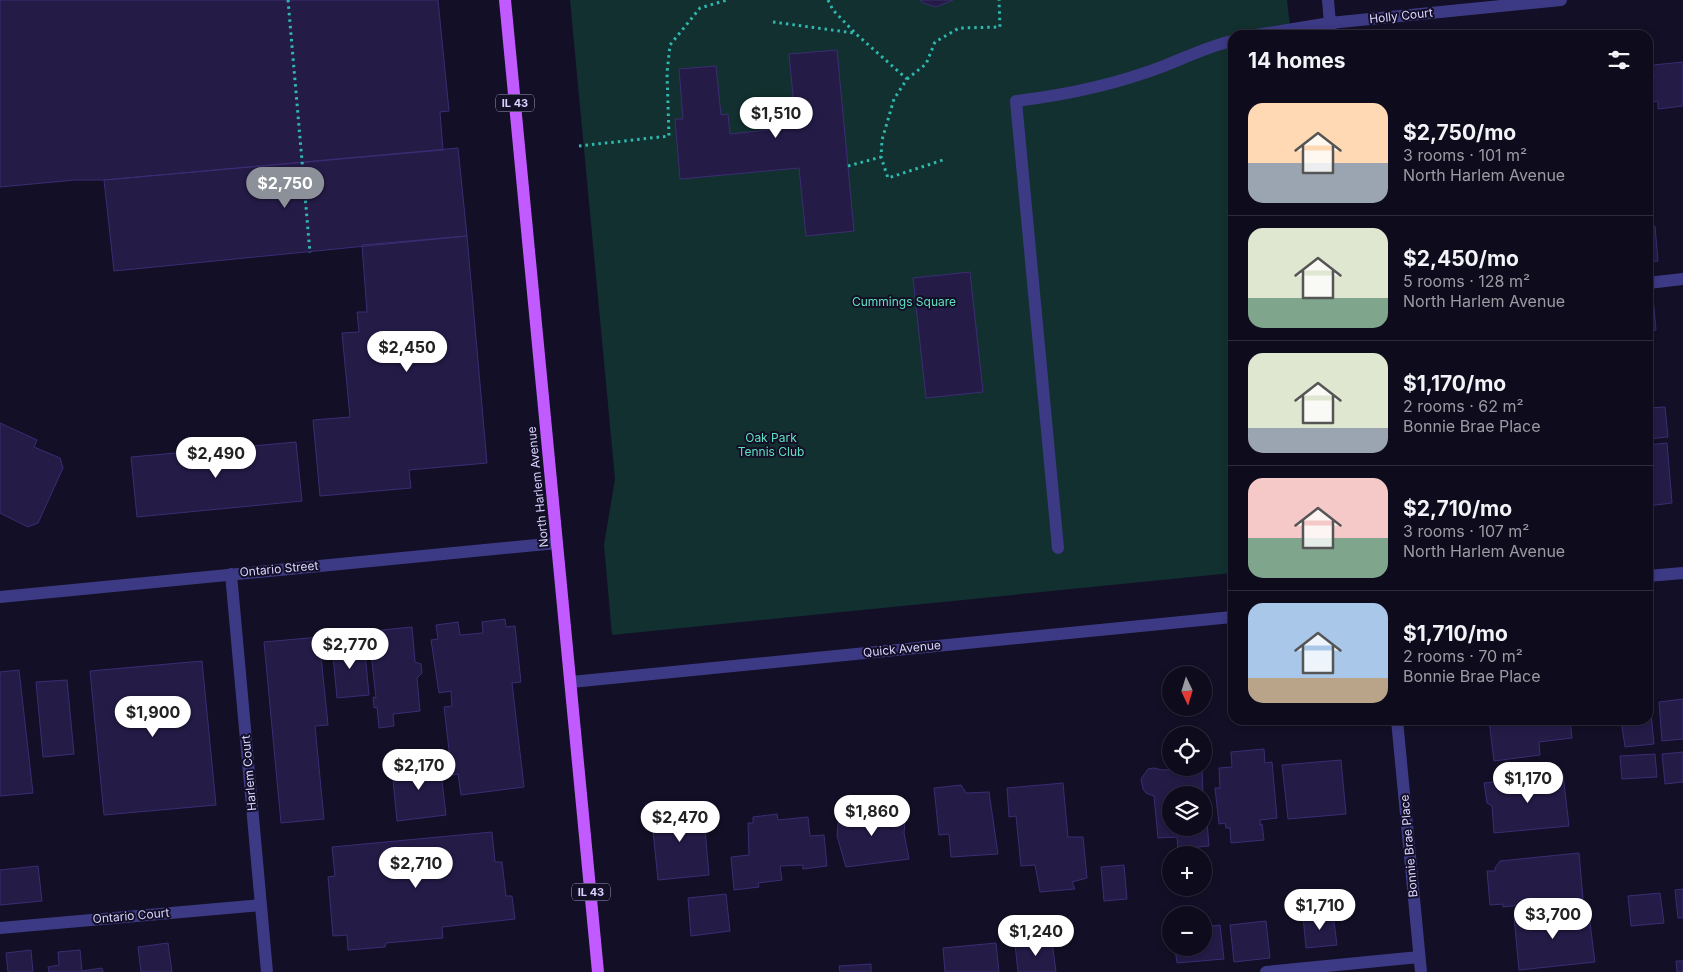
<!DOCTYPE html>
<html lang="en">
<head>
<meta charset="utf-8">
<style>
  :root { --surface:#0e0b1c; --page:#171425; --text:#f1f3f6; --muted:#9b9ba3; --line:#2e2b3b; --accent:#8c9099 }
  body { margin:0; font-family:Inter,sans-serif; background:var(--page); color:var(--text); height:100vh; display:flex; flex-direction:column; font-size:19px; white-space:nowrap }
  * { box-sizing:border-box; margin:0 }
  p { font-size:16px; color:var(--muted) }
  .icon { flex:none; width:28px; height:28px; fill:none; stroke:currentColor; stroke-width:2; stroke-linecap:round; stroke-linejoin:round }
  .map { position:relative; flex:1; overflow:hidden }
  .sheet { position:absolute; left:1228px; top:30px; width:425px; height:695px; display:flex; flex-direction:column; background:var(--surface); border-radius:15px; box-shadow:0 2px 8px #0003,0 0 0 1px var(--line) }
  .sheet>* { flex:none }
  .needle { width:32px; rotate:176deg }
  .fabs { position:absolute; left:1162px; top:666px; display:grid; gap:10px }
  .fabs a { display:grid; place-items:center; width:50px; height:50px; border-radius:50%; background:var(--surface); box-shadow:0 2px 8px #0003,0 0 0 1px var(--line); font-size:25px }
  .price { position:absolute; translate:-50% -42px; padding:0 11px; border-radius:18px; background:#fff; color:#222; font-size:16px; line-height:32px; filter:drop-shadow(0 1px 2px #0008) }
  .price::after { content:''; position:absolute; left:50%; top:30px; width:15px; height:11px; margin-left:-8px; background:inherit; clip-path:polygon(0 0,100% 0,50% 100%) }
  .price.on { background:var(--accent); color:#fff }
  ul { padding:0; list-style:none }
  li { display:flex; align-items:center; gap:15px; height:125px; padding:0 20px }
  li+li { border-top:1px solid var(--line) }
  li span { display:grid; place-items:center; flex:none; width:140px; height:100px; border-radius:15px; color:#555 }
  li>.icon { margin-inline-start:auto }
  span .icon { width:60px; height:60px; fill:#fffc; stroke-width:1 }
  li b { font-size:21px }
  h2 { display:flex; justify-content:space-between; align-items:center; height:60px; padding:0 20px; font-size:21px }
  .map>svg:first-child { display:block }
</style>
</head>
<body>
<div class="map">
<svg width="1683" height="972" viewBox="0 0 1683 972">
  <rect width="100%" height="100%" fill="#130f26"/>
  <path fill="#12302f" d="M570,0h717l4,35h-59v538l-620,62 -8,-90 11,-66z"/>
  <path fill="#241b47" stroke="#3b2d73" d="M0,0h438l11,111 -9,1 3,38 -339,30h-29l-75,7z
    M920,0h33l-17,7 -13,-4z
    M837,50l17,181 -48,5 -7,-68 -119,11 -5,-60h8l-4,-50 37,-3 5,49 7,-1 2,20 66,-7 -7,-73z
    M1683,62v44l-25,3v-8l-10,2v-24l6,-1 -1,-13z
    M458,148l9,88 -353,35 -10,-91z
    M1655,226l3,35 -10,1v-35z
    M467,236l20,227 -78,7 2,18 -91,8 -7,-76 37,-3 -8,-84 17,-1 -2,-20h10l-5,-67z
    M970,272l13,120 -57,6 -13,-120z
    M1648,297h5l3,33 -8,1z
    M1665,407l3,30 -20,2v-31z
    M0,423l37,17 -3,7 26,11 3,10 -25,55 -10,4 -28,-14z
    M296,442l6,59 -165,16 -6,-60z
    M1667,443l5,60 -24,3v-61z
    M505,619l1,8 9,-1 6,56 -9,1 12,104 -63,8 -3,-21 -6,1 -8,-68 8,-1 -1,-15 -12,2 -8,-53 7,-1 -2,-14 22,-3 2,13 23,-2 -1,-11z
    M412,627l3,35 6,2 1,9 -5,5 3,33 -27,3 1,12 -15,2 -2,-21 -3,1 -1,-11 3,1 -7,-63 14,-2 -1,-3z
    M319,637l9,88 -13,1 9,93 -43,4 -17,-181z
    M364,642l5,53 -32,3 -5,-53z
    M202,661l14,144 -112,10 -14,-144z
    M19,670l14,123 -33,3v-124z
    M67,680l7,74 -31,3 -7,-75z
    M1683,699v40l-21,2 -3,-39z
    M1651,713l3,31 -29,3 -4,-27h27v-6z
    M1489,720h81l2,18 -33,4 1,13 -46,6z
    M1264,749l1,14 7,-1 5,56 -17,2v5l2,-1 2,16 -33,3 -1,-15h-4l-1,-5 -6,1 -4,-36h5l-1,-20 13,-1 -1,-15z
    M1683,752v30l-18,2 -3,-30z
    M1655,754l2,23 -35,2 -2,-23z
    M423,759l1,6 16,-1 6,51 -49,6 -5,-52 15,-2v-7z
    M1341,760l5,54 -58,5 -6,-54z
    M1154,768l8,2 40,-2 1,27h-32v33h33v-24l6,10v4l-3,4 2,24 -31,3 -1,-12 -19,1 -4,-42 -8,-3 -3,-4 -2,-10 7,-10z
    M1563,774l6,52 -75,7 -2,-27 -5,-3 -3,-20z
    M1063,783l5,54h15l4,41 -15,4 3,7 -35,3 -5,-27 -14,1 -5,-50 -7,1 -2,-29z
    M961,785l5,8 23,-1 9,62 -47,3 -2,-23 -10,1 -5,-47z
    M703,806l6,69 -51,5 -7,-69z
    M906,809l-2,24 5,26 -63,8 -9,-31 2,-23z
    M777,814l1,6 30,-3 2,19 14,-1 3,31 -24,3v-4l-23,1 2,14 -24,3 1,4 -25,3 -3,-33 18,-2 -1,-32h5v-6z
    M492,832l3,30h7l4,34h6l3,23 -73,8 1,11 -57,5 -1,4 -37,3 -1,-15 -14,1 -5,-59 7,-1 -3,-29z
    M1579,853l4,46 -80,8v-3l-13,1 -3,-34h8v-3l5,-7z
    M1124,865l3,34 -23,2 -3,-34z
    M38,866l4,35 -42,4v-35z
    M1683,889v29h-5l-3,-28z
    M1660,893l4,30 -33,3 -3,-30z
    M726,894l4,37 -39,5 -3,-38z
    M1568,912l1,5 20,-2 6,47 -76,8 -5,-54z
    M1333,914l4,31 -31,3 -3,-32z
    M1266,921l4,37 -36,4 -4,-37z
    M1220,925l4,34 -47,4 -2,-15h29v-21z
    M1052,941l4,31h-38l-3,-28z
    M168,943l4,29h-31l-3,-25z
    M996,943l3,29h-54l-2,-24z
    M31,950l2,22h-25l-2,-19z
    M80,950l2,21 20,-3 1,4h-54l-1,-5 11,-2 -1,-13z
    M1676,961h7v11h-6z
    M871,964v8h-31l-1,-6z"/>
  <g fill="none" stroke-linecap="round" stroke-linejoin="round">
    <path stroke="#2fb8b0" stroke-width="3" stroke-dasharray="2.5 4" stroke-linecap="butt" d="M288,0l22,253
      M828,0l5,10 22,23 52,46 -13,20 -12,41 -1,17 7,21 55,-18
      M773,22l81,11
      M907,79l19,-15 9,-22 24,-14 41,-1 -1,-27
      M579,146l90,-10 -2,-63 3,-28 30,-37 27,-8
      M848,166l33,-9"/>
    <path stroke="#3d3a85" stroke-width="12" d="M1328,0l3,35
      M1256,35l74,-12 231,-23
      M1648,283l35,-4
      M1058,548l-42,-447c50,-6 101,-17 148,-35 23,-9 45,-20 68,-25
      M231,574l36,398
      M1648,576l35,-3
      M0,597l557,-54
      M571,682l661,-65
      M1397,720l24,252
      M0,928l261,-23
      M1266,972l153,-15"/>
    <path stroke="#c25bff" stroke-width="12" d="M505,0l93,972"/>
  </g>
  <g text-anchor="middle" stroke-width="4" stroke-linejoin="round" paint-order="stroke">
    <g fill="#130f26" stroke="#9e99be" stroke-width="1">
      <rect x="496" y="94.5" width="38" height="17" rx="4"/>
      <rect x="572" y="883.5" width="38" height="17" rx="4"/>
    </g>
    <g font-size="11" font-weight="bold" fill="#d9d4ff">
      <text x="515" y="107">IL 43</text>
      <text x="591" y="896">IL 43</text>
    </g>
    <g font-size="12" fill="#d9d4ff" stroke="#130f26">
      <text transform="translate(1401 16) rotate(-6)" y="4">Holly Court</text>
      <text transform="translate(538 487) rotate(-96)" y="4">North Harlem Avenue</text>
      <text transform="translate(279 569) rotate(-5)" y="4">Ontario Street</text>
      <text transform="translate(902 649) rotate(-6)" y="4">Quick Avenue</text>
      <text transform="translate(249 773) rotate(-95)" y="4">Harlem Court</text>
      <text transform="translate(1409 846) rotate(-95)" y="4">Bonnie Brae Place</text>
      <text transform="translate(131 916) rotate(-5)" y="4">Ontario Court</text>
    </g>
    <g font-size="12" fill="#5fe0c0" stroke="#130f26">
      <text x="904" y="306">Cummings Square</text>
      <text x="771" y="442">Oak Park<tspan x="771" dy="14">Tennis Club</tspan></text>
    </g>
  </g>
</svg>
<div class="fabs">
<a><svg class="needle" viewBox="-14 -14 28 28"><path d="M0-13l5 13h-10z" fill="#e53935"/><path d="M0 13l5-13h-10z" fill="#9b9ba3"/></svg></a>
<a><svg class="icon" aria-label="locate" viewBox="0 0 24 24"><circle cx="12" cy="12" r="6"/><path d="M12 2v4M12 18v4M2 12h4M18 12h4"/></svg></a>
<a><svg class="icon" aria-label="layers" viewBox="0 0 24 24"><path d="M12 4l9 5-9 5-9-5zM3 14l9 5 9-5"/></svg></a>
<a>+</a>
<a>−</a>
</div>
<b class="price" style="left:776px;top:139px">$1,510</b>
<b class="price on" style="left:285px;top:209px">$2,750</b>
<b class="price" style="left:407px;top:373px">$2,450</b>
<b class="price" style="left:216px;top:479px">$2,490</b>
<b class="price" style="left:350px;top:670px">$2,770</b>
<b class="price" style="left:153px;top:738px">$1,900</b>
<b class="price" style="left:419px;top:791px">$2,170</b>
<b class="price" style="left:1528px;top:804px">$1,170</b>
<b class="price" style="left:872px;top:837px">$1,860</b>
<b class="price" style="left:680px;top:843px">$2,470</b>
<b class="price" style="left:416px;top:889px">$2,710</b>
<b class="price" style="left:1320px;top:931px">$1,710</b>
<b class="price" style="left:1553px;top:940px">$3,700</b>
<b class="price" style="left:1036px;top:957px">$1,240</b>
<section class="sheet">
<h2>14 homes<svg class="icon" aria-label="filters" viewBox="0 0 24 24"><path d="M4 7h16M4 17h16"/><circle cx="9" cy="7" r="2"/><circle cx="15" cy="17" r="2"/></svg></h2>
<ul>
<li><span style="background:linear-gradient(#ffd9b3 60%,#9aa5b1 0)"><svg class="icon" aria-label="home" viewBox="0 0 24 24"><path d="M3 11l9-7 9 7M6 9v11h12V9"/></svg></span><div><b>$2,750/mo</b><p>3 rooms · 101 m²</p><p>North Harlem Avenue</p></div></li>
<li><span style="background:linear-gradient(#dfe7d0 70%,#7fa58c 0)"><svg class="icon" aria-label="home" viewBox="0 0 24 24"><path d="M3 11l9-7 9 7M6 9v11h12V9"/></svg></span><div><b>$2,450/mo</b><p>5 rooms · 128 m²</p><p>North Harlem Avenue</p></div></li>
<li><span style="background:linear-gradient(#dfe7d0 75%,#9aa5b1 0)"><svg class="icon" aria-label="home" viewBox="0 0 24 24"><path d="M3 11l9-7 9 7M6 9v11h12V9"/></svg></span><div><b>$1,170/mo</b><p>2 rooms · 62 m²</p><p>Bonnie Brae Place</p></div></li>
<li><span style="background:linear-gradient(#f6c9c9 60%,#7fa58c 0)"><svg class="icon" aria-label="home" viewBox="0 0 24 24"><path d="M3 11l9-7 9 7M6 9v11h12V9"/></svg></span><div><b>$2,710/mo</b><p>3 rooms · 107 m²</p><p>North Harlem Avenue</p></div></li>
<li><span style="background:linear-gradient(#a9c7e8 75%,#b9a48a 0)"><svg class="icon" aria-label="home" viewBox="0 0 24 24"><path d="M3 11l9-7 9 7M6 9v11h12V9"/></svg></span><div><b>$1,710/mo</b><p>2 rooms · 70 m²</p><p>Bonnie Brae Place</p></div></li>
</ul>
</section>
</div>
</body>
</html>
